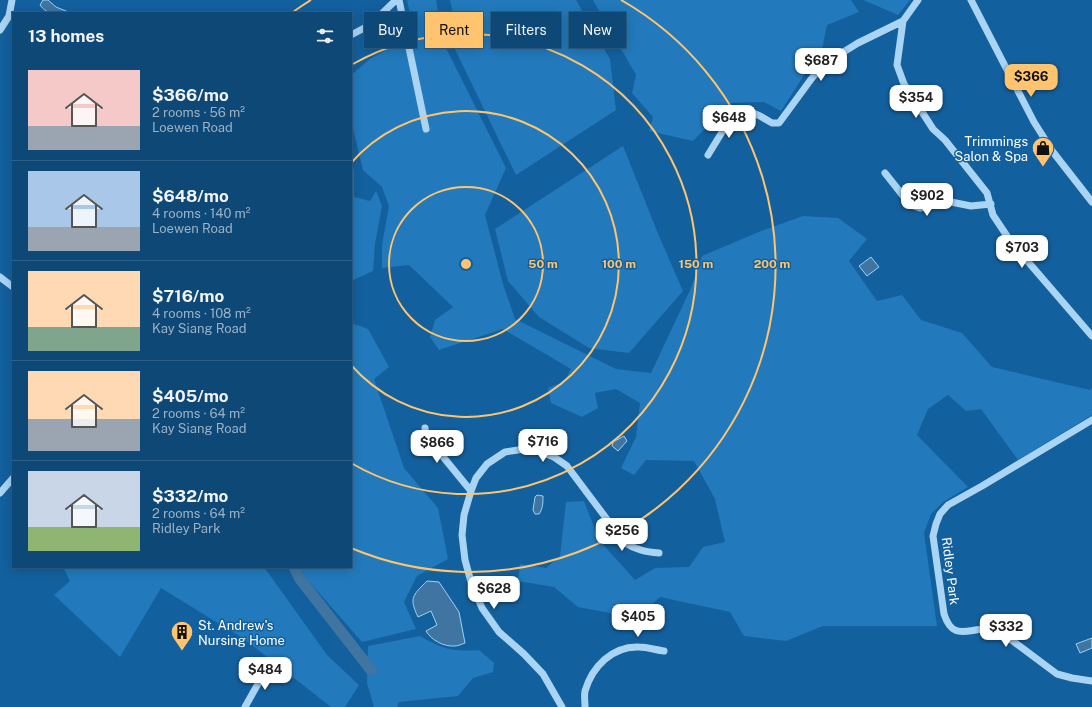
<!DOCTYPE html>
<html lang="en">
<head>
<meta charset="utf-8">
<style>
  :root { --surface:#0e4876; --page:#1c527e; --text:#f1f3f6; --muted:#9bb2c5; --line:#2e6088; --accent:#ffc46d }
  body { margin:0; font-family:"Public Sans",sans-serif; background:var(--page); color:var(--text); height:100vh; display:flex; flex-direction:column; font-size:15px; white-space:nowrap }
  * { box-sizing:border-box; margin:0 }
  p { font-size:13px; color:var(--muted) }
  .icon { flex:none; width:22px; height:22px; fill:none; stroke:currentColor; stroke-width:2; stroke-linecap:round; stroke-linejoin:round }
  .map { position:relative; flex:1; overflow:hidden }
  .side { position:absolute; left:12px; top:12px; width:340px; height:556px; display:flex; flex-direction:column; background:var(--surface); border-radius:0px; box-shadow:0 2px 10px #0003,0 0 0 1px var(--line) }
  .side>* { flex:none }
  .banner { position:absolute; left:364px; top:12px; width:380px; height:36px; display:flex; gap:8px }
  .price { position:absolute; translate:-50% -34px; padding:0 9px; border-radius:8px; background:#fff; color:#222; font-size:13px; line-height:26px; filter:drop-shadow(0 1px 2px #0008) }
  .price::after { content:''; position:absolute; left:50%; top:24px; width:12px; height:9px; margin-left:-6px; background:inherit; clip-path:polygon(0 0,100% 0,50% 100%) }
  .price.selected { background:var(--accent); color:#111 }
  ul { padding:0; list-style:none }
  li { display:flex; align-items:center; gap:12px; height:100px; padding:0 16px }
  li+li { border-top:1px solid var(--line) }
  li span { display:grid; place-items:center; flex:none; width:112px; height:80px; border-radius:0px; color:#555 }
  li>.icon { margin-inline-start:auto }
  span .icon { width:48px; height:48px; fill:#fffc; stroke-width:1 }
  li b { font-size:17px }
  h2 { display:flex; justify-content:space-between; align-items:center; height:48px; padding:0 16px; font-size:17px }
  .pill { padding:0 14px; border-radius:0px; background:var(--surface); box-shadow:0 2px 10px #0003,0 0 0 1px var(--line); font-size:14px; line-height:36px }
  .pill.selected { background:var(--accent); color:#111 }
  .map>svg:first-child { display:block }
</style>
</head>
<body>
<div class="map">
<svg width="1092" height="707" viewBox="0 0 1092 707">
  <rect width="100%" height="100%" fill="#13609e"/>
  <path fill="#2279bb" d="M407,0h29l7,42 63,126 -21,47 18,69 12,35 101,50 35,4 40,-85 11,-32 59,-25 42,-15 35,2 29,21 -18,22 28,40 25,-6 19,25 41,13 30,34 98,23 2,-2v27l-74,45 -37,-51 -15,2 -18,-16 -20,14 -11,26 51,52 -25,15 -12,12 -7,19 13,93h-114l-37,15 -42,-5 -14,-24 -70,-15 -23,21 -59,-11 -24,-20 -36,-6 2,-17 26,4 14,-12 6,-54 18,-1 15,39 36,40 20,-12 34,-1 14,-20 22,-5 -10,-43 -21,-38 -48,-1 -12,15 -13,-7 15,-31 4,-34 -24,-14 -21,4 3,15 -16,9 -31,-14 -3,-15 16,-6 7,-13 -68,-40 -64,21 -9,-13 5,-17 18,-13 -44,-42 -27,3v-23l7,-39 -7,-19 -19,-17 -12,-50v-45l19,-16 44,-25z
    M450,0h126l34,59 6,51 -100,65 -65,-134 2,-26z
    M593,0h258l8,12 -32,13 -7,34 -14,13 -25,39 -17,-9 -34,1 -37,38 -44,-10 4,-14 -21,-24 4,-18z
    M863,0h47l-12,15z
    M623,146l36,90 24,55 -54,62 -40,-5 -50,-31 -31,-36 -13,-52z
    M351,162l3,8v27l16,4 6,-10 6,15 -7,38 -2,27 -22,10z
    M354,324l14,5 21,38 -15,12 30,89 34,40 10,51 -31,17 -13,26 12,27 -54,13 -56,-64 -6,-11h51v-242z
    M63,567h201l63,88 32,30 -14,22h-14l-87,-68 -83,-51 -41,69 -66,-62 16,-14z
    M420,636c23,13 31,16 59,14l15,13 -1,9 -20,6 -15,18 -59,6 -2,5h-23l-7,-24 1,-37z"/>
  <path fill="#3f75a0" stroke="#9cd1f7" d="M43,0h5l8,7 15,6c-13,0 -23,3 -31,-8z
    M871,257l8,10 -12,9 -8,-10z
    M624,436l3,5 -9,10 -6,-5 1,-4z
    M537,495l6,1c0,6 0,13 -4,18h-4l-2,-4 2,-13z
    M427,581l12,1 20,30 6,31c-3,1 -7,3 -10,3 -11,1 -24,-6 -29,-15l11,-6 -6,-14 -13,6c-9,-19 -6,-21 9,-36z
    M1092,638v10l-12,5 -4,-9z"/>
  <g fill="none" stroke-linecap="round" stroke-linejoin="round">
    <path stroke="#3f75a0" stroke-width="11" d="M294,567l6,12 71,91"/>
    <path stroke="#aad4f4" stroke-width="7" d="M399,0l27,129
      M971,0l63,122 19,30 39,50
      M903,21l-6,44 7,19 29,45 12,11 42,53 6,22 18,27 81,94
      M0,30l9,-14 3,-16
      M351,35l19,-10 26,-25
      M708,155l19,-31 17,-8 9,-3 7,3 12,7h7l33,-45 12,-13 13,-9 21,-13 45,-22 15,-21
      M885,173l19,24 10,9 6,2 25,-6h6l20,4 20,-2
      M0,277l13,10
      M1092,420l-110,66 -34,19 -8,9 -4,10 -3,12 11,78c9,28 24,14 45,15 5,0 9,2 13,4l55,41 15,4 20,3
      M425,428l1,8 45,55
      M0,493l13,-15
      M245,707l23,-41
      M562,707l-19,-33 -19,-20 -25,-22 -17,-24 -11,-26 -6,-22 -3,-25 2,-20 7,-24 5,-13 11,-14 18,-12 20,-3 14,2 15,6 13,9 57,76c12,8 22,10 35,11
      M585,707c0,-5 -1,-11 0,-16 7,-24 27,-45 54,-44 8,0 17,3 25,4"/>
  </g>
  <g fill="none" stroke="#ffc46d" stroke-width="2">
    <circle cx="466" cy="264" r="77"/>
    <path d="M351 163A153 153 0 1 1 351 365"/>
    <path d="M353 64A230 230 0 1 1 351 463"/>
    <path d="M293 12A306 306 0 0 1 311 0M621 0A306 306 0 0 1 351 548"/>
  </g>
  <defs>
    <g id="shop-pin" transform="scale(1.15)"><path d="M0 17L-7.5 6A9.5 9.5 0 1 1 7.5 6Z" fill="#ffc46d" stroke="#13609e"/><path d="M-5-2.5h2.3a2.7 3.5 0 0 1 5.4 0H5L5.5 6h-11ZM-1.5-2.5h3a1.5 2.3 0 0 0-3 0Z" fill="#111"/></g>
    <g id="building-pin" transform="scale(1.15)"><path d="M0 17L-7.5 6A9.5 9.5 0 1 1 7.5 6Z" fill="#ffc46d" stroke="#13609e"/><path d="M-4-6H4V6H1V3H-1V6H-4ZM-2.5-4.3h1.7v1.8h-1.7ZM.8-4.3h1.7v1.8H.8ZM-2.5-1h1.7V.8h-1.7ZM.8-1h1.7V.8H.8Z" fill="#111"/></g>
  </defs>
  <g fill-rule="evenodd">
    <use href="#shop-pin" x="1043" y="148"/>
    <use href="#building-pin" x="182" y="632"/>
  </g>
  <g text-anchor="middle" stroke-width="3" stroke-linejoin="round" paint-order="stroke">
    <g font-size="13" fill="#fff" stroke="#13609e" text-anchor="end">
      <text x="1028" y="146">Trimmings<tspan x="1028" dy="15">Salon &amp; Spa</tspan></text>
      <text x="198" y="630" text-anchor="start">St. Andrew's<tspan x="198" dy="15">Nursing Home</tspan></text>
    </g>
    <g font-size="13" fill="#fff" stroke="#13609e">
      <text transform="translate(951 571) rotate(83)" y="5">Ridley Park</text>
    </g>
  </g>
  <circle cx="466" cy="264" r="6" fill="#ffc46d" stroke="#13609e" stroke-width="2"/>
  <g font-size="12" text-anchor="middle" font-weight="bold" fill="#ffc46d" stroke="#13609e" stroke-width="3" stroke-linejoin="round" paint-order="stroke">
    <text x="543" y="268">50 m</text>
    <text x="619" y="268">100 m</text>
    <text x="696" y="268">150 m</text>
    <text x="772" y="268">200 m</text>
  </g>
</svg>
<b class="price" style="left:821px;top:82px">$687</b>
<b class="price selected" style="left:1031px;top:98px">$366</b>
<b class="price" style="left:916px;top:119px">$354</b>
<b class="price" style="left:729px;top:139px">$648</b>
<b class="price" style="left:927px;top:217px">$902</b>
<b class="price" style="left:1022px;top:269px">$703</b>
<b class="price" style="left:543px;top:463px">$716</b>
<b class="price" style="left:437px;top:464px">$866</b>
<b class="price" style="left:622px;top:552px">$256</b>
<b class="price" style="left:494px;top:610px">$628</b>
<b class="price" style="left:638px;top:638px">$405</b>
<b class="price" style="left:1006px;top:648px">$332</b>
<b class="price" style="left:265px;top:691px">$484</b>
<div class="banner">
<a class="pill">Buy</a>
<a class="pill selected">Rent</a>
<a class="pill">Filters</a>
<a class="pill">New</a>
</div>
<section class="side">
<h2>13 homes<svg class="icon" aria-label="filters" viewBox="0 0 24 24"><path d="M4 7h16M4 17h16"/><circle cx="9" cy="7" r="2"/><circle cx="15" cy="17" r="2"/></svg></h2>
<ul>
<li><span style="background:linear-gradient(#f6c9c9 70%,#9aa5b1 0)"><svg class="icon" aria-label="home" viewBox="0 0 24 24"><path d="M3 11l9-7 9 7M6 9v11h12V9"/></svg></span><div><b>$366/mo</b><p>2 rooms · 56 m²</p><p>Loewen Road</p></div></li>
<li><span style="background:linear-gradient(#a9c7e8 70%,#9aa5b1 0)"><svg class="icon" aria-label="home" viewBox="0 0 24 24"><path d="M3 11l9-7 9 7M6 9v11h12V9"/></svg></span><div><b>$648/mo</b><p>4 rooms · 140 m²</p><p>Loewen Road</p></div></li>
<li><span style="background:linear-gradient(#ffd9b3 70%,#7fa58c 0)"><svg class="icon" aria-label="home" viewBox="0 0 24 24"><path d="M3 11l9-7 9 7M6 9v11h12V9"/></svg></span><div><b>$716/mo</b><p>4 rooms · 108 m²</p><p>Kay Siang Road</p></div></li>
<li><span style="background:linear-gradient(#ffd9b3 60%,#9aa5b1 0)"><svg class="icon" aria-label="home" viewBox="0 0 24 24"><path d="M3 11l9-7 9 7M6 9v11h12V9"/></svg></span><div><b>$405/mo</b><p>2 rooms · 64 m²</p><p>Kay Siang Road</p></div></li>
<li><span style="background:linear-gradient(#c9d6e8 70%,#8fb573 0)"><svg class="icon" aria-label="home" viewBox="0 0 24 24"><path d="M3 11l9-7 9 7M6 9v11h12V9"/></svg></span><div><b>$332/mo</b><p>2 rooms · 64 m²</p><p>Ridley Park</p></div></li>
</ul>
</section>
</div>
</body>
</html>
